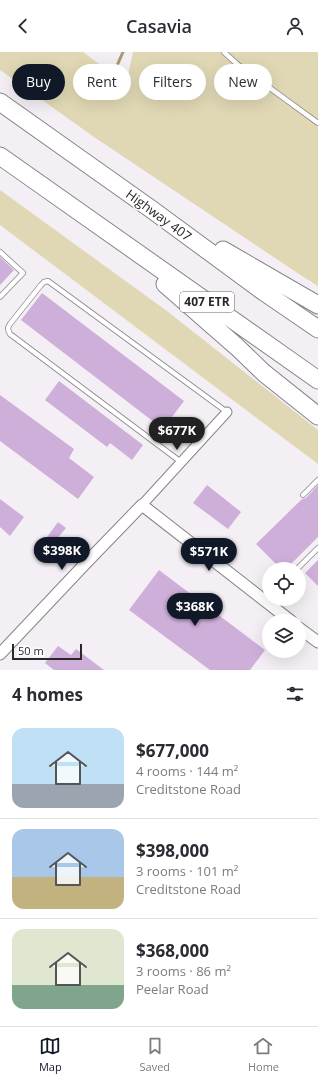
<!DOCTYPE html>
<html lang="en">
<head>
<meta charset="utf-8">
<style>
  :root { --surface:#fff; --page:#f7f7f7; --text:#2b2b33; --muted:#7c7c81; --line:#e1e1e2; --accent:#111827 }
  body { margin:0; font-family:"Open Sans",sans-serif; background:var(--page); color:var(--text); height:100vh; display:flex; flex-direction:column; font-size:15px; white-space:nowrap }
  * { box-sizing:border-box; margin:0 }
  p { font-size:13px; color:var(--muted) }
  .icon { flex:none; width:22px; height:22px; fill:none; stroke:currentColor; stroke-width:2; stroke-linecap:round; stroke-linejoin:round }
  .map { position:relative; height:618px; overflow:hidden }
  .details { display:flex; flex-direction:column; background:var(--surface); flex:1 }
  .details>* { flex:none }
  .guide { position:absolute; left:12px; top:12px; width:294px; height:36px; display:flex; gap:8px }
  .buttons { position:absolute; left:262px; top:510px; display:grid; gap:8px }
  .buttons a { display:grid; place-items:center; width:44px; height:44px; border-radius:50%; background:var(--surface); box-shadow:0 4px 16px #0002; font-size:20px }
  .scale { position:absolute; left:12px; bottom:10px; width:70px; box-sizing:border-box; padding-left:4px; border:2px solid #292729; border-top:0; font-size:11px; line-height:14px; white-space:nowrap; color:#292729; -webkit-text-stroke:3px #fff; paint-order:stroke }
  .price { position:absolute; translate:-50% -34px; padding:0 9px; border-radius:14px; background:var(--accent); color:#fff; font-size:13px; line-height:26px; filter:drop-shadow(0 1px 2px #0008) }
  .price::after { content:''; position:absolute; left:50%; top:24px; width:12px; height:9px; margin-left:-6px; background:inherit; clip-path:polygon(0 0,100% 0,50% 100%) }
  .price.selected { background:#222; color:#fff }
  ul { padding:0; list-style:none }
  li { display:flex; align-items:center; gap:12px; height:100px; padding:0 12px }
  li+li { border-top:1px solid var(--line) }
  li span { display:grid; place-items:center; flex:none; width:112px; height:80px; border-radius:12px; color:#555 }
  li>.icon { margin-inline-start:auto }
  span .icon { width:48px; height:48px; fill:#fffc; stroke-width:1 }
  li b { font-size:17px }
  h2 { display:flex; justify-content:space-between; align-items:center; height:48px; padding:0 12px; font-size:17px }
  .tag { padding:0 14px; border-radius:18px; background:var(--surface); box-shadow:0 4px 16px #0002; font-size:14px; line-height:36px }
  .tag.selected { background:var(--accent); color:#fff }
  header { display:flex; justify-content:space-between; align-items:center; height:52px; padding:0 12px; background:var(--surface); font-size:18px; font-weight:600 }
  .tabs { display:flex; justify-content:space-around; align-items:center; height:56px; border-top:1px solid var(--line); background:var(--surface); font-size:11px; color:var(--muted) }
  .tabs a { display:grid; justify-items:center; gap:2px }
  .tabs .selected { color:var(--accent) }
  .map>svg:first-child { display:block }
</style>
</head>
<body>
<header><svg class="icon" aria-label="back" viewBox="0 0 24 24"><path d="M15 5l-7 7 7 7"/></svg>Casavia<svg class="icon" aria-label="person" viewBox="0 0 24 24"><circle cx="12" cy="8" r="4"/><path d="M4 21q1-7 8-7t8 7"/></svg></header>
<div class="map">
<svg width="318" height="618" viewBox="0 0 318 618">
  <rect width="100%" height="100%" fill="#f3eff4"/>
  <path fill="#e0d8b4" d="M0,0h83l43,32 7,-32h185v234l-16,-10 -208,-139 -94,-67z
    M0,138l167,121 151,119v34l-318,-239z"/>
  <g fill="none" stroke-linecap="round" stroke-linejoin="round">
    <path stroke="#a89c6b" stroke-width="3" d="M112,25l11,-25"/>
  </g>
  <path fill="#ceafd9" d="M0,205l14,13 -14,15z
    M42,241l142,108 -21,28 -142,-109z
    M59,329l84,64 -11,15 -22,-17 -3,4 -62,-47z
    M0,343l74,54 -5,9 25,19 -16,22 -78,-58z
    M207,433l34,27 -13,17 -35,-26z
    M318,433v52l-32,32h-5l-25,-25 46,-45 4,-1z
    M0,447l24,18 -14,19 -10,-9z
    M58,470l8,6 -14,17 -7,-5z
    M318,508v26l-13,-13z
    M159,518l106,80 -15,20h-40l-81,-60z
    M58,594l13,9 5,-6 28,21h-50l-9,-7z"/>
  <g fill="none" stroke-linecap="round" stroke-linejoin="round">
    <g stroke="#888489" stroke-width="6">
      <path id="service" d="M224,0l13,12 81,59
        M0,200l23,21 -23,24
        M181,410l-171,-128c-2,-4 -3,-6 0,-10l31,-39 3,-3 4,-1 179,131
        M303,443l15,-15
        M297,517l21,-21"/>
    </g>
    <g stroke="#888489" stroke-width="11">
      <path id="minor" d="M142,453l85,-93"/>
    </g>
    <g stroke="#888489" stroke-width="13">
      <path id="tertiary" d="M299,576l19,14
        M0,602l84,-89 58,-60 149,116"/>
    </g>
    <g stroke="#888489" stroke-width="19">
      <path id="motorway" d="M0,50l151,107 113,83 54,37
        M0,104l318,224
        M223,198l95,55
        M165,232l72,63 27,26 54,43"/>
    </g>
    <use href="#service" stroke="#fff" stroke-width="4.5"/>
    <use href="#minor" stroke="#fff" stroke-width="9"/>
    <use href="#tertiary" stroke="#fff" stroke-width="11"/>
    <use href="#motorway" stroke="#fff" stroke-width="17"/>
  </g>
  <g text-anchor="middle" stroke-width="3" stroke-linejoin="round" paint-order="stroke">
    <rect fill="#fff" stroke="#696869" stroke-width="1" x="180" y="240" width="54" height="20" rx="3"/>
    <g font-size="12" font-weight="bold" fill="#292729">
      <text x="207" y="254">407 ETR</text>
    </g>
    <g font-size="13" fill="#292729" stroke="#fff">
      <text transform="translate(159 163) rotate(36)" y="5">Highway 407</text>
    </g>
  </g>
</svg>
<div class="buttons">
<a><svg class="icon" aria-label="locate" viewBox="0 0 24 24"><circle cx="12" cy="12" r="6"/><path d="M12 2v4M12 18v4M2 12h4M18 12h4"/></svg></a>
<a><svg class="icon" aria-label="layers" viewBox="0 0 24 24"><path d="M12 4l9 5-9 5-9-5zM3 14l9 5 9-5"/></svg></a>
</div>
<div class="scale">50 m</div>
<b class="price selected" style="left:177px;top:399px">$677K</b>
<b class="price" style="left:62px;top:519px">$398K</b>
<b class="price" style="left:209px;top:520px">$571K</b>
<b class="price" style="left:195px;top:575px">$368K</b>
<div class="guide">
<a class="tag selected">Buy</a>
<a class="tag">Rent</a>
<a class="tag">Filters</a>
<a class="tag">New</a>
</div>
</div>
<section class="details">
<h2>4 homes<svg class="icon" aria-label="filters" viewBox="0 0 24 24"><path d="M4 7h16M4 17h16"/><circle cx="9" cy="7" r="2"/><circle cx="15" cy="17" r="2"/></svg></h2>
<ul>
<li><span style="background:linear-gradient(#bfe0f5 70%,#9aa5b1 0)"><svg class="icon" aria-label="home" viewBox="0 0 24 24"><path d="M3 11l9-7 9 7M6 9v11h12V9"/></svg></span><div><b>$677,000</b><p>4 rooms · 144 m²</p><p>Creditstone Road</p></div></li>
<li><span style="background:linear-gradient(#a9c7e8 60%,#c2b280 0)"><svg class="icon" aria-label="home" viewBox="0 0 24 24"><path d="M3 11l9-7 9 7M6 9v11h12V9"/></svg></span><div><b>$398,000</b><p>3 rooms · 101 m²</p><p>Creditstone Road</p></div></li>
<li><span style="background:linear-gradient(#dfe7d0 70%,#7fa58c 0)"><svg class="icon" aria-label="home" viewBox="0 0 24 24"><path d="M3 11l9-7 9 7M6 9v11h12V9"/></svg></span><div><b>$368,000</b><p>3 rooms · 86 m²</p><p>Peelar Road</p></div></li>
</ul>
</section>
<nav class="tabs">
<a class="selected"><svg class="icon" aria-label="map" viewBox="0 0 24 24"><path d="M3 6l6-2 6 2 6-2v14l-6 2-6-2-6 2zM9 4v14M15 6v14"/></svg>Map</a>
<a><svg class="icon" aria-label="saved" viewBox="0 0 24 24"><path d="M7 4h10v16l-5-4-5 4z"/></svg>Saved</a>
<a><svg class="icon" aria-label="home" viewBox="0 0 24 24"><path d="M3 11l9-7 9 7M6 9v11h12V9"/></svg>Home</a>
</nav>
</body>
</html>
